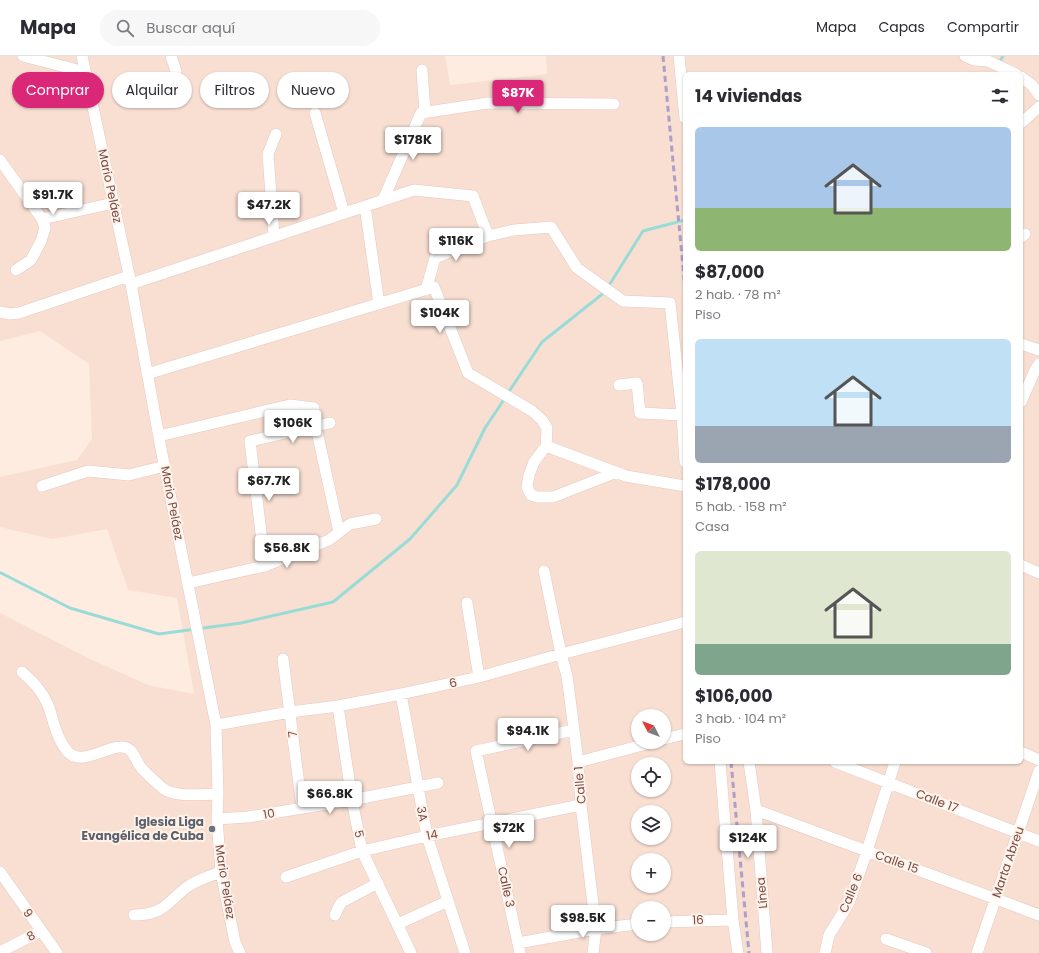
<!DOCTYPE html>
<html lang="es">
<head>
<meta charset="utf-8">
<style>
  :root { --surface:#fff; --page:#f7f7f7; --text:#2b2b33; --muted:#7c7c81; --line:#e1e1e2; --accent:#db2777 }
  body { margin:0; font-family:Poppins,sans-serif; background:var(--page); color:var(--text); height:100vh; display:flex; flex-direction:column; font-size:15px; white-space:nowrap }
  * { box-sizing:border-box; margin:0 }
  p { font-size:13px; color:var(--muted) }
  .icon { flex:none; width:22px; height:22px; fill:none; stroke:currentColor; stroke-width:2; stroke-linecap:round; stroke-linejoin:round }
  .map { position:relative; flex:1; overflow:hidden }
  .side { position:absolute; left:683px; top:16px; width:340px; height:692px; display:flex; flex-direction:column; background:var(--surface); border-radius:6px; box-shadow:0 1px 3px #0004 }
  .side>* { flex:none }
  .guide { position:absolute; left:12px; top:16px; width:380px; height:36px; display:flex; gap:8px }
  .needle { width:26px; rotate:312deg }
  .fabs { position:absolute; left:631px; top:653px; display:grid; gap:8px }
  .fabs a { display:grid; place-items:center; width:40px; height:40px; border-radius:50%; background:var(--surface); box-shadow:0 1px 3px #0004; font-size:20px }
  .price { position:absolute; translate:-50% -34px; padding:0 9px; border-radius:4px; background:#fff; color:#222; font-size:13px; line-height:26px; filter:drop-shadow(0 1px 2px #0008) }
  .price::after { content:''; position:absolute; left:50%; top:24px; width:12px; height:9px; margin-left:-6px; background:inherit; clip-path:polygon(0 0,100% 0,50% 100%) }
  .price.active { background:var(--accent); color:#fff }
  ul { padding:0; list-style:none }
  li { display:grid; align-content:center; gap:8px; height:212px; padding:0 12px }
  li span { display:grid; place-items:center; height:124px; border-radius:6px; color:#555 }
  li>.icon { margin-inline-start:auto }
  span .icon { width:72px; height:72px; fill:#fffc; stroke-width:1 }
  li b { font-size:17px }
  h2 { display:flex; justify-content:space-between; align-items:center; height:48px; padding:0 12px; font-size:17px }
  .chip { padding:0 14px; border-radius:18px; background:var(--surface); box-shadow:0 1px 3px #0004; font-size:14px; line-height:36px }
  .chip.active { background:var(--accent); color:#fff }
  header { display:flex; align-items:center; gap:24px; box-sizing:border-box; height:56px; padding:0 20px; background:var(--surface); border-bottom:1px solid var(--line) }
  header strong { font-size:19px }
  nav { display:flex; gap:22px; margin-inline-start:auto; font-size:14px }
  .search { width:280px; height:36px; background:var(--page); display:flex; align-items:center; gap:10px; box-sizing:border-box; padding:0 14px; border-radius:22px; color:var(--muted); font-size:15px }
  .map>svg:first-child { display:block }
</style>
</head>
<body>
<header>
<strong>Mapa</strong>
<div class="search"><svg class="icon" aria-label="search" viewBox="0 0 24 24"><circle cx="10" cy="10" r="6"/><path d="M15 15l6 6"/></svg>Buscar aquí</div>
<nav><a>Mapa</a><a>Capas</a><a>Compartir</a></nav>
</header>
<div class="map">
<svg width="1039" height="897" viewBox="0 0 1039 897">
  <rect width="100%" height="100%" fill="#feece1"/>
  <path fill="#f8dfd2" fill-rule="evenodd" d="M0,0h445l5,29 97,-11 -1,-18h493v897h-1039v-340l88,45 60,27 46,9 -17,-96 -49,-8 -21,-61 -55,10 -52,-12v-50l77,-17 15,-21 -3,-75 -49,-33 -40,10zM685,18h336v688h-336zM638,660h26v26h-26zM638,708h26v26h-26zM638,756h26v26h-26zM638,804h26v26h-26zM638,852h26v26h-26z"/>
  <g fill="none" stroke-linecap="round" stroke-linejoin="round">
    <path stroke="#99dcd7" stroke-width="3" d="M999,7l4,-7
      M608,231l35,-56 42,-11
      M508,337l34,-51 63,-50
      M1,517l69,35 89,26 82,-11 92,-21 77,-63 47,-54 28,-57 20,-30"/>
    <g stroke="#e5c8bf" stroke-width="12">
      <path id="minor" d="M23,0l62,16
        M82,0l49,228 31,170 54,271 2,69 -1,25 4,53 14,70 5,11
        M171,0l5,15
        M679,0l6,62
        M965,0l9,4 14,1 28,13
        M422,14l3,43
        M1021,21l11,8 7,10
        M315,57l29,100
        M1021,67l18,-16
        M0,104l42,59 3,9 -4,13 -10,19 -15,10
        M383,144l38,-87 67,-10 126,1
        M365,150l14,98
        M42,163l71,-16
        M274,180l-6,-82 8,-20
        M1021,181l4,-3
        M131,228l283,-94 59,6 15,40
        M426,234l9,-32 53,-22 26,-6 37,-3 26,41 46,33 47,2 12,112 3,47
        M0,256l10,2 9,-1 110,-37
        M1021,288l18,6
        M147,318l287,-87 34,86 64,38 10,9 5,8 -1,18 -12,16 -5,13 -2,12 4,8 6,2h16l64,-25
        M619,329l18,-2 3,30 42,2
        M1021,346l14,-32 4,-6
        M316,371l23,105
        M159,380l131,-31 24,3
        M546,390l80,30 59,10
        M42,430l46,-15 41,4 36,-9
        M1021,509l18,8
        M265,510l-15,-125 80,-18
        M544,515l17,83 6,22 4,30 7,56 3,43 15,124 -3,24
        M188,527l77,-17 64,-26 21,-16 26,-5
        M467,547l12,74
        M283,603l19,149
        M22,616c11,9 20,19 26,33 6,16 8,34 20,47 13,14 38,-5 52,-5 13,-1 14,11 20,19 3,5 20,20 24,23 13,9 39,5 54,5
        M401,638l26,142 38,117
        M338,650l14,94 10,51 49,102
        M216,669l74,-13 48,-6 63,-12 78,-17 82,-23 124,-32
        M664,683l21,-5
        M1021,696l18,8
        M578,706l76,-20
        M720,706l13,158 5,33
        M749,706l7,48 11,143
        M835,706l204,79
        M756,754l283,105
        M217,763l31,-2 104,-17 86,-17
        M0,816l57,81
        M286,821l76,-26 65,-15 154,-31
        M134,859c30,0 32,-12 53,-28 10,-7 22,-11 34,-15
        M335,859l4,-9 3,-4 36,-19
        M664,866l69,-2
        M398,868l50,-23
        M886,883l40,14
        M518,887l78,-14 42,-5
        M0,896l41,-21
        M520,897l-44,-202 98,-21
        M825,897l4,-18 20,-32 18,-52 28,-89
        M977,897l62,-182"/>
    </g>
    <use href="#minor" stroke="#fff" stroke-width="11"/>
    <path stroke="#ac9fc8" stroke-width="3" stroke-dasharray="6 4" stroke-linecap="butt" d="M663,0l22,232
      M731,706l18,191"/>
  </g>
  <circle fill="#6b7280" stroke="#fff2e9" stroke-width="1.5" cx="212" cy="773" r="4"/>
  <g text-anchor="middle" stroke-width="4" stroke-linejoin="round" paint-order="stroke">
    <g font-size="12" fill="#784c46" stroke="#fff2e9">
      <text transform="translate(110 130) rotate(78)" y="4">Mario Peláez</text>
      <text transform="translate(172 447) rotate(79)" y="4">Mario Peláez</text>
      <text transform="translate(453 627) rotate(-13)" y="4">6</text>
      <text transform="translate(293 678) rotate(-97)" y="4">7</text>
      <text transform="translate(580 729) rotate(-95)" y="4">Calle 1</text>
      <text transform="translate(937 745) rotate(21)" y="4">Calle 17</text>
      <text transform="translate(269 758) rotate(-10)" y="4">10</text>
      <text transform="translate(422 758) rotate(79)" y="4">3A</text>
      <text transform="translate(359 778) rotate(79)" y="4">5</text>
      <text transform="translate(432 779) rotate(-11)" y="4">14</text>
      <text transform="translate(897 806) rotate(20)" y="4">Calle 15</text>
      <text transform="translate(1008 806) rotate(-71)" y="4">Marta Abreu</text>
      <text transform="translate(225 826) rotate(81)" y="4">Mario Peláez</text>
      <text transform="translate(506 831) rotate(78)" y="4">Calle 3</text>
      <text transform="translate(762 837) rotate(-95)" y="4">Línea</text>
      <text transform="translate(851 837) rotate(-67)" y="4">Calle 6</text>
      <text transform="translate(28 857) rotate(55)" y="4">9</text>
      <text transform="translate(698 864) rotate(-2)" y="4">16</text>
      <text transform="translate(31 880) rotate(-28)" y="4">8</text>
    </g>
    <g font-size="12" font-weight="bold" fill="#5b616d" stroke="#fff2e9" text-anchor="end">
      <text x="204" y="770">Iglesia Liga<tspan x="204" dy="14">Evangélica de Cuba</tspan></text>
    </g>
  </g>
</svg>
<div class="fabs">
<a><svg class="needle" viewBox="-14 -14 28 28"><path d="M0-13l5 13h-10z" fill="#e53935"/><path d="M0 13l5-13h-10z" fill="#7c7c81"/></svg></a>
<a><svg class="icon" aria-label="locate" viewBox="0 0 24 24"><circle cx="12" cy="12" r="6"/><path d="M12 2v4M12 18v4M2 12h4M18 12h4"/></svg></a>
<a><svg class="icon" aria-label="layers" viewBox="0 0 24 24"><path d="M12 4l9 5-9 5-9-5zM3 14l9 5 9-5"/></svg></a>
<a>+</a>
<a>−</a>
</div>
<b class="price active" style="left:518px;top:58px">$87K</b>
<b class="price" style="left:413px;top:105px">$178K</b>
<b class="price" style="left:53px;top:160px">$91.7K</b>
<b class="price" style="left:269px;top:170px">$47.2K</b>
<b class="price" style="left:456px;top:206px">$116K</b>
<b class="price" style="left:440px;top:278px">$104K</b>
<b class="price" style="left:293px;top:388px">$106K</b>
<b class="price" style="left:269px;top:446px">$67.7K</b>
<b class="price" style="left:287px;top:513px">$56.8K</b>
<b class="price" style="left:528px;top:696px">$94.1K</b>
<b class="price" style="left:330px;top:759px">$66.8K</b>
<b class="price" style="left:509px;top:793px">$72K</b>
<b class="price" style="left:748px;top:803px">$124K</b>
<b class="price" style="left:583px;top:883px">$98.5K</b>
<div class="guide">
<a class="chip active">Comprar</a>
<a class="chip">Alquilar</a>
<a class="chip">Filtros</a>
<a class="chip">Nuevo</a>
</div>
<section class="side">
<h2>14 viviendas<svg class="icon" aria-label="filters" viewBox="0 0 24 24"><path d="M4 7h16M4 17h16"/><circle cx="9" cy="7" r="2"/><circle cx="15" cy="17" r="2"/></svg></h2>
<ul>
<li><span style="background:linear-gradient(#a9c7e8 65%,#8fb573 0)"><svg class="icon" aria-label="home" viewBox="0 0 24 24"><path d="M3 11l9-7 9 7M6 9v11h12V9"/></svg></span><div><b>$87,000</b><p>2 hab. · 78 m²</p><p>Piso</p></div></li>
<li><span style="background:linear-gradient(#bfe0f5 70%,#9aa5b1 0)"><svg class="icon" aria-label="home" viewBox="0 0 24 24"><path d="M3 11l9-7 9 7M6 9v11h12V9"/></svg></span><div><b>$178,000</b><p>5 hab. · 158 m²</p><p>Casa</p></div></li>
<li><span style="background:linear-gradient(#dfe7d0 75%,#7fa58c 0)"><svg class="icon" aria-label="home" viewBox="0 0 24 24"><path d="M3 11l9-7 9 7M6 9v11h12V9"/></svg></span><div><b>$106,000</b><p>3 hab. · 104 m²</p><p>Piso</p></div></li>
</ul>
</section>
</div>
</body>
</html>
